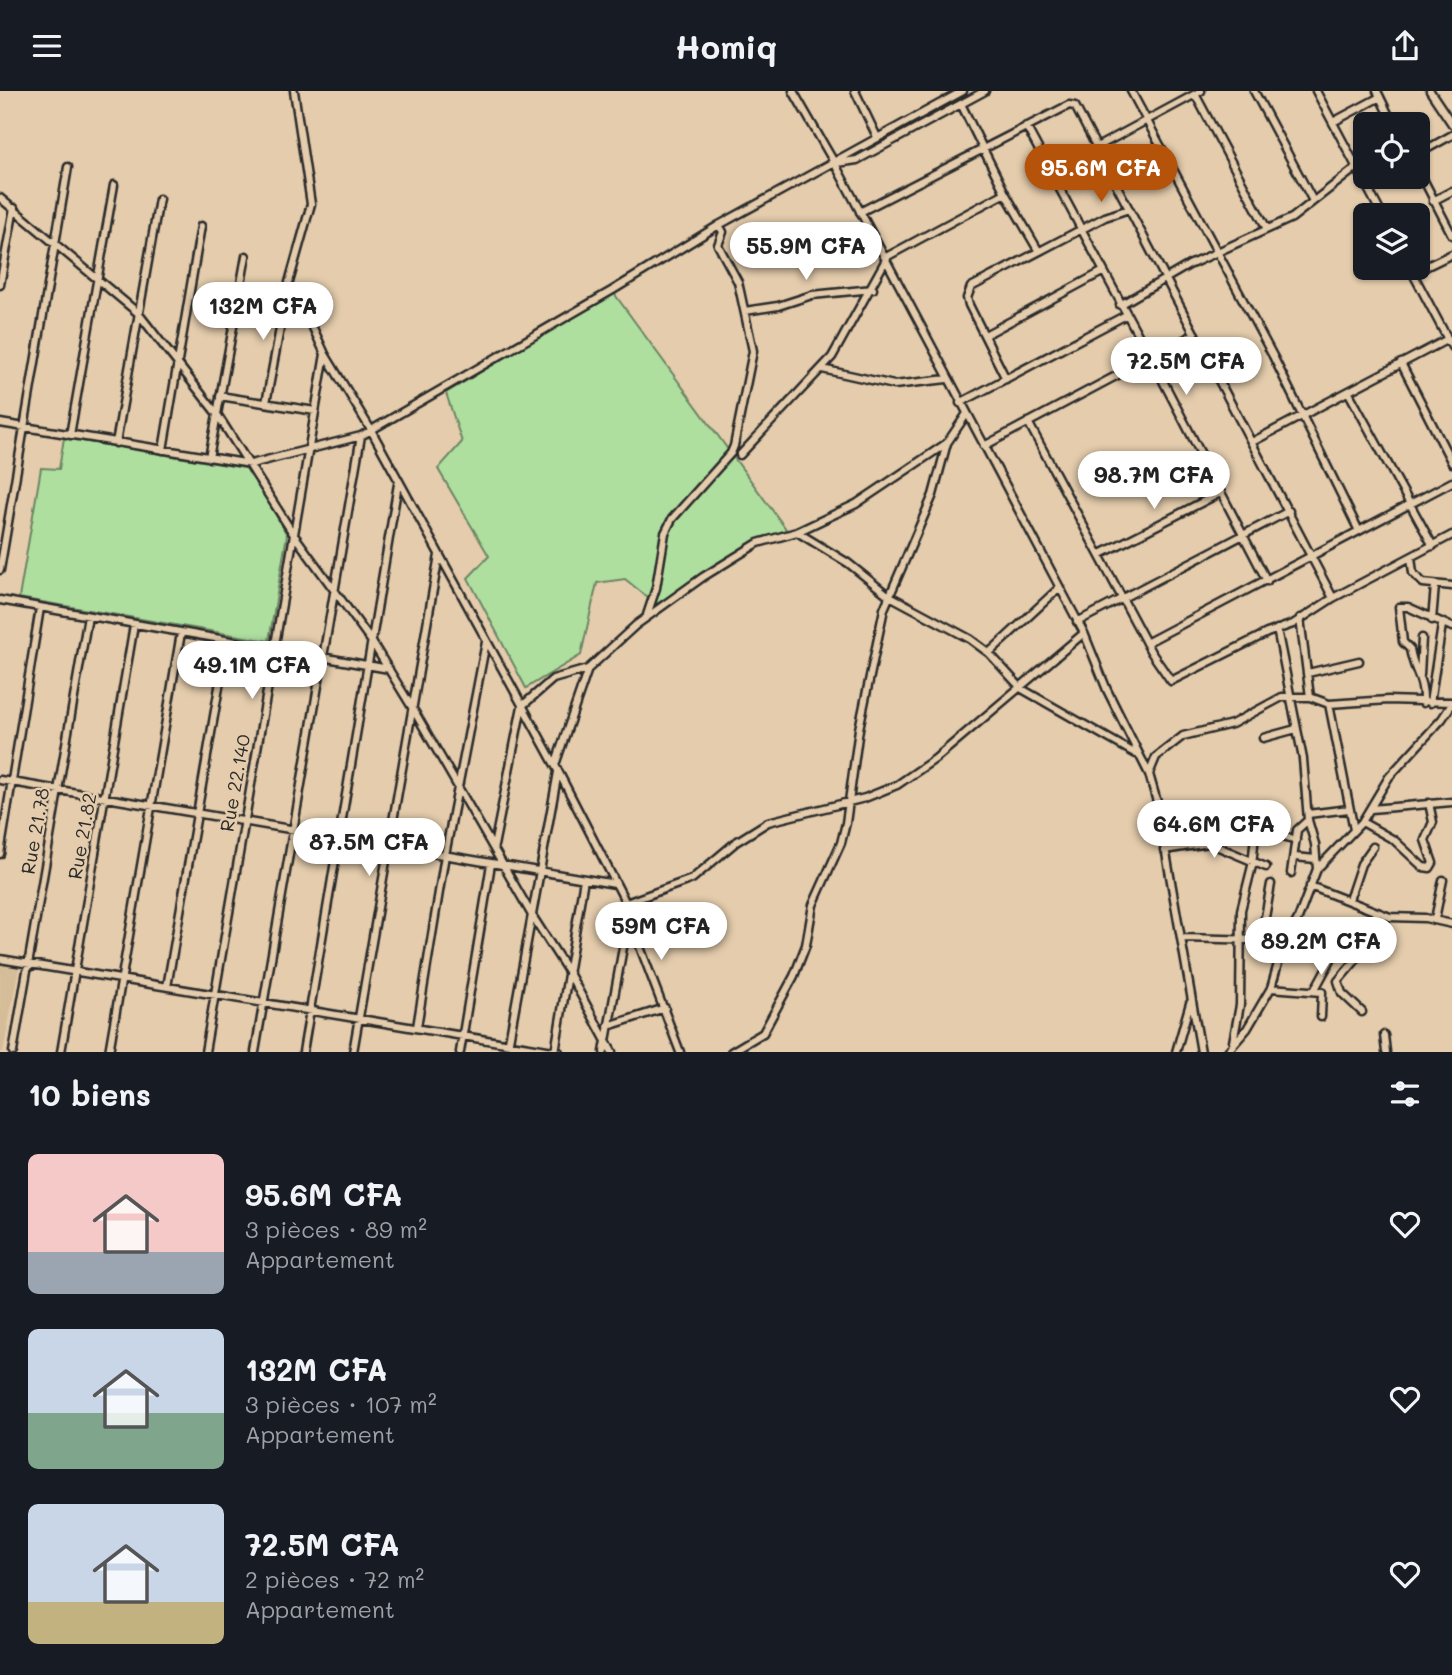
<!DOCTYPE html>
<html lang="fr">
<head>
<meta charset="utf-8">
<style>
  :root { --surface:#171b24; --page:#20242c; --text:#f1f3f6; --muted:#9ea1a6; --accent:#b45309 }
  body { margin:0; font-family:Mali,sans-serif; background:var(--page); color:var(--text); height:100vh; display:flex; flex-direction:column; font-size:26px; white-space:nowrap }
  * { box-sizing:border-box; margin:0 }
  p { font-size:23px; color:var(--muted) }
  .icon { flex:none; width:38px; height:38px; fill:none; stroke:currentColor; stroke-width:2; stroke-linecap:round; stroke-linejoin:round }
  .map { position:relative; height:961px; overflow:hidden }
  .drawer { display:flex; flex-direction:column; background:var(--surface); flex:1 }
  .drawer>* { flex:none }
  .buttons { position:absolute; left:1353px; top:21px; display:grid; gap:14px }
  .buttons a { display:grid; place-items:center; width:77px; height:77px; border-radius:10px; background:var(--surface); box-shadow:0 2px 5px #0004; font-size:35px }
  .price { position:absolute; translate:-50% -60px; padding:0 16px; border-radius:24px; background:#fff; color:#222; font-size:23px; line-height:46px; filter:drop-shadow(0 2px 4px #0008) }
  .price::after { content:''; position:absolute; left:50%; top:42px; width:21px; height:16px; margin-left:-10px; background:inherit; clip-path:polygon(0 0,100% 0,50% 100%) }
  .price.active { background:var(--accent); color:#fff }
  ul { padding:0; list-style:none }
  li { display:flex; align-items:center; gap:21px; height:175px; padding:0 28px }
  li span { display:grid; place-items:center; flex:none; width:196px; height:140px; border-radius:10px; color:#555 }
  li>.icon { margin-inline-start:auto }
  span .icon { width:84px; height:84px; fill:#fffc; stroke-width:1 }
  li b { font-size:30px }
  h2 { display:flex; justify-content:space-between; align-items:center; height:84px; padding:0 28px; font-size:30px }
  header { display:flex; justify-content:space-between; align-items:center; height:91px; padding:0 28px; background:var(--surface); font-size:32px; font-weight:800 }
  .map>svg:first-child { display:block }
</style>
</head>
<body>
<header><svg class="icon" aria-label="menu" viewBox="0 0 24 24"><path d="M4 6h16M4 12h16M4 18h16"/></svg>Homiq<svg class="icon" aria-label="share" viewBox="0 0 24 24"><path d="M12 15V3M7 8l5-5 5 5M5 13v7h14v-7"/></svg></header>
<div class="map">
<svg width="1452" height="961" viewBox="0 0 1452 961">
  <rect width="100%" height="100%" fill="#e4ccac"/>
  <filter id="ink" filterUnits="userSpaceOnUse"><feTurbulence type="fractalNoise" baseFrequency=".0143" numOctaves="2"/><feDisplacementMap in="SourceGraphic" scale="14" xChannelSelector="R" yChannelSelector="G"/><feConvolveMatrix kernelMatrix="1 2 1 2 8 2 1 2 1" color-interpolation-filters="sRGB"/></filter>
  <g filter="url(#ink)">
    <path fill="#d5bd99" d="M0,873l19,3 -16,85h-3z"/>
    <path fill="#aedf9f" stroke="#6c8565" stroke-width="2" d="M613,201l173,237 -130,75 -31,-25 -28,4 -16,72 -55,33 -58,-110 21,-22 -51,-87 24,-27 -16,-49z
      M64,347l187,31 36,66 -18,106 -250,-43 22,-130 18,1z"/>
    <g fill="none" stroke-linecap="round" stroke-linejoin="round">
      <g stroke="#2b2b2b" stroke-width="11">
        <path id="minor" d="M793,0l42,73 249,469 23,57 42,84 8,28 44,250
          M855,0l22,46
          M1131,0l142,265 86,175
          M1254,0l59,110
          M1316,0l66,124
          M1377,0l16,33
          M1430,0l22,33
          M1195,3l72,135
          M961,13l44,89 33,57
          M1333,31l47,-25
          M1026,35l125,233
          M1097,56l104,-56
          M1418,63l34,-19
          M837,72l20,-3 128,-69
          M1418,78l34,66
          M0,107l138,115 79,101 77,121 78,107 41,67 120,208 36,56 43,79
          M1433,110l19,-10
          M860,121l209,-107 6,1 258,492
          M1410,177l42,79
          M1413,182l39,-19
          M0,194l14,-77
          M288,195l15,20 22,48 46,76 184,335 71,138 3,15 51,134
          M1120,214l69,-40 103,-47 65,-51
          M745,220l33,-5 34,-11 61,-6
          M985,244l117,-63
          M1154,267l9,23 104,200
          M1401,272l51,100
          M822,278l72,16 53,-6
          M1006,288l-37,-74 -2,-7 4,-11 134,-70 24,-8
          M1349,302l84,153
          M220,305l95,15
          M266,312l22,-117 23,-82 -17,-113
          M960,312l166,-88
          M1028,331l123,230 20,29 96,-48 26,-9 40,-26 119,-63
          M0,332l251,41 110,-28 252,-146 106,-65 244,-134
          M70,344l44,-250
          M1252,351l196,-103
          M116,352l43,-244
          M984,355l211,-112
          M163,359l38,-224
          M740,364l92,-98 56,-101 117,-63
          M209,367l37,-202
          M797,441l51,31 40,32 82,44 19,14 33,36 114,65
          M1101,463l119,-61
          M1411,466l2,16 10,10 29,3
          M0,479l68,-403
          M0,509l389,69
          M647,524l9,-27 9,-55 7,-14 59,-66 3,-7 19,-95 -15,-69 -20,-37 5,-13 -4,-7
          M1300,527l10,79
          M1432,529l3,-34
          M1077,531l212,-111
          M1277,538l26,130 5,61 7,24 2,25
          M1146,552l306,-161
          M989,562l69,-64
          M1308,582l51,-12
          M1420,584l2,-37
          M1423,612c1,-25 -9,-30 -13,-54l-7,-7 -4,-35h9l44,20
          M1430,612l12,-78
          M1329,613l25,126
          M1263,647l33,-9
          M555,674l33,-96 48,-44 67,-48 55,-34 39,-11 59,-28 91,-61
          M1149,683l7,-17 27,-21 49,-12 50,-27h28l19,7 59,-4 64,2
          M0,689l615,104
          M1371,718l81,-7
          M1308,723l41,-5
          M1362,731l32,18 29,27 7,1 3,-5 -8,-23 8,-18 -4,-19
          M1255,743l19,-1 22,7
          M494,755l28,-140 31,-27 35,-10
          M1164,759l45,-7 57,24
          M0,763l40,-246
          M1294,766l22,2
          M1291,782l6,-43 11,-10
          M1310,795l80,31 35,1 27,6
          M1349,809l12,-36 12,-17
          M626,812l66,-24 44,-37 32,-20 97,-24 32,-13 38,-26 149,-126
          M1435,828l8,-39
          M1182,847l79,2 10,-56
          M0,868l559,93
          M167,896l60,-346
          M1271,897l51,4 -1,25
          M1315,898l26,-48
          M1362,921l-20,-19 -4,-12 17,-20 6,-27 16,-20
          M608,935l57,-18
          M417,936l28,-172 41,-213
          M1384,944l2,17
          M1233,951l7,-37 1,-95 11,-44 3,-32 -5,-10 -13,-5
          M13,961l75,-436
          M61,961l73,-427
          M109,961l72,-419
          M205,961l120,-698
          M255,961l106,-616
          M303,961l95,-568
          M353,961l86,-497
          M460,961l31,-188
          M507,961l51,-280
          M555,961l29,-173
          M604,961l24,-132
          M731,961l32,-19 31,-57 12,-31 7,-40 28,-62 5,-20 13,-94 25,-120 49,-114 14,-52 19,-28
          M1176,961l14,-49
          M1227,961l20,-23 24,-41 12,-42 15,-27 19,-50 45,-47 27,-45 53,-58 10,-15"/>
      </g>
      <use href="#minor" stroke="#e4ccac" stroke-width="6"/>
    </g>
  </g>
  <g text-anchor="middle" stroke-width="5" stroke-linejoin="round" paint-order="stroke">
    <g font-size="19" fill="#2b2b2b" stroke="#e4ccac">
      <text transform="translate(235 692) rotate(-80)" y="7">Rue 22.140</text>
      <text transform="translate(35 740) rotate(-80)" y="7">Rue 21.78</text>
      <text transform="translate(82 745) rotate(-80)" y="7">Rue 21.82</text>
    </g>
  </g>
</svg>
<div class="buttons">
<a><svg class="icon" aria-label="locate" viewBox="0 0 24 24"><circle cx="12" cy="12" r="6"/><path d="M12 2v4M12 18v4M2 12h4M18 12h4"/></svg></a>
<a><svg class="icon" aria-label="layers" viewBox="0 0 24 24"><path d="M12 4l9 5-9 5-9-5zM3 14l9 5 9-5"/></svg></a>
</div>
<b class="price active" style="left:1101px;top:113px">95.6M CFA</b>
<b class="price" style="left:806px;top:191px">55.9M CFA</b>
<b class="price" style="left:263px;top:251px">132M CFA</b>
<b class="price" style="left:1186px;top:306px">72.5M CFA</b>
<b class="price" style="left:1154px;top:420px">98.7M CFA</b>
<b class="price" style="left:252px;top:610px">49.1M CFA</b>
<b class="price" style="left:1214px;top:769px">64.6M CFA</b>
<b class="price" style="left:369px;top:787px">87.5M CFA</b>
<b class="price" style="left:661px;top:871px">59M CFA</b>
<b class="price" style="left:1321px;top:886px">89.2M CFA</b>
</div>
<section class="drawer">
<h2>10 biens<svg class="icon" aria-label="filters" viewBox="0 0 24 24"><path d="M4 7h16M4 17h16"/><circle cx="9" cy="7" r="2"/><circle cx="15" cy="17" r="2"/></svg></h2>
<ul>
<li><span style="background:linear-gradient(#f6c9c9 70%,#9aa5b1 0)"><svg class="icon" aria-label="home" viewBox="0 0 24 24"><path d="M3 11l9-7 9 7M6 9v11h12V9"/></svg></span><div><b>95.6M CFA</b><p>3 pièces · 89 m²</p><p>Appartement</p></div><svg class="icon" aria-label="heart" viewBox="0 0 24 24"><path d="M12 20l-8-8c-3-5 5-10 8-4 3-6 11-1 8 4z"/></svg></li>
<li><span style="background:linear-gradient(#c9d6e8 60%,#7fa58c 0)"><svg class="icon" aria-label="home" viewBox="0 0 24 24"><path d="M3 11l9-7 9 7M6 9v11h12V9"/></svg></span><div><b>132M CFA</b><p>3 pièces · 107 m²</p><p>Appartement</p></div><svg class="icon" aria-label="heart" viewBox="0 0 24 24"><path d="M12 20l-8-8c-3-5 5-10 8-4 3-6 11-1 8 4z"/></svg></li>
<li><span style="background:linear-gradient(#c9d6e8 70%,#c2b280 0)"><svg class="icon" aria-label="home" viewBox="0 0 24 24"><path d="M3 11l9-7 9 7M6 9v11h12V9"/></svg></span><div><b>72.5M CFA</b><p>2 pièces · 72 m²</p><p>Appartement</p></div><svg class="icon" aria-label="heart" viewBox="0 0 24 24"><path d="M12 20l-8-8c-3-5 5-10 8-4 3-6 11-1 8 4z"/></svg></li>
</ul>
</section>
</body>
</html>
